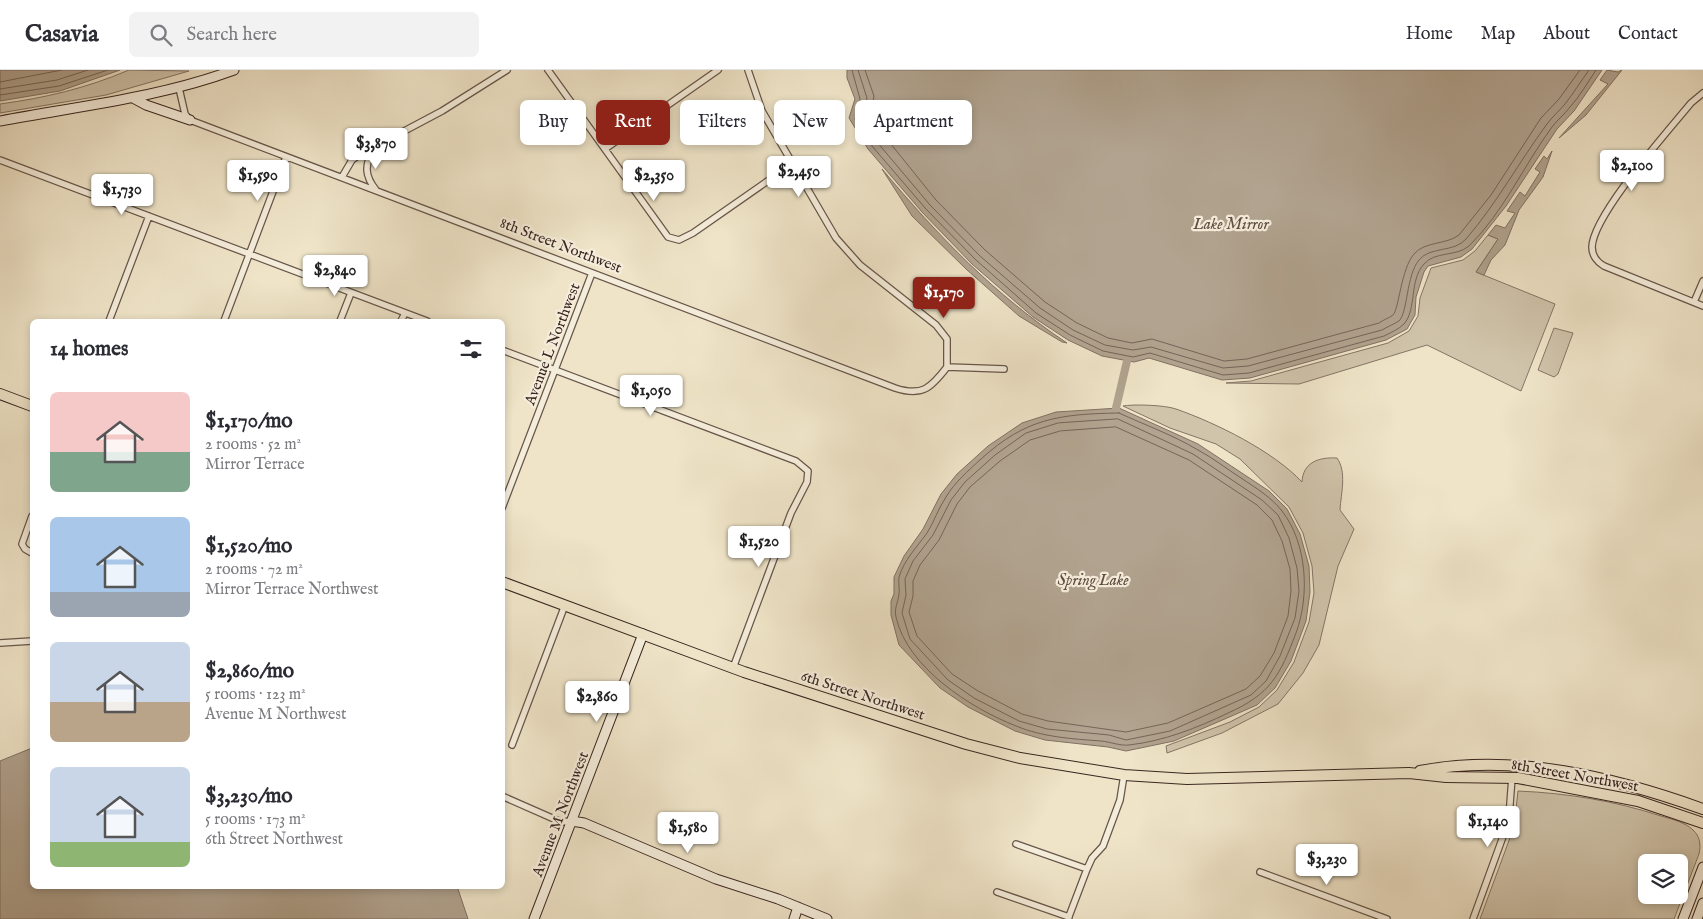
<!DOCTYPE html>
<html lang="en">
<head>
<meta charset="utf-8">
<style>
  :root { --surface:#fff; --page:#f2f2f3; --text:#2b2b33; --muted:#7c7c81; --line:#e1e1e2; --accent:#8f2418 }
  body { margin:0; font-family:"IM FELL English",serif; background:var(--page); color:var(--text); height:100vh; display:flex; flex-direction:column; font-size:19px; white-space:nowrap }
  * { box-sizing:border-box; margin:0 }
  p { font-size:16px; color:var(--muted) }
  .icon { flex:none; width:28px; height:28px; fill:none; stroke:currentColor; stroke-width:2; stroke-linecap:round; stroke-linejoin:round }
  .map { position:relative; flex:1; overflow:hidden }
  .sheet { position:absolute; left:30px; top:249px; width:475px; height:570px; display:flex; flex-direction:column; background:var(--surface); border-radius:8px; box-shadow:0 2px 8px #0003 }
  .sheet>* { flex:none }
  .banner { position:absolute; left:520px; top:30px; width:475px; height:45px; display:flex; gap:10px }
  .fabs { position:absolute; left:1638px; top:784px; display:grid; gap:10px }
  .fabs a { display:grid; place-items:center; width:50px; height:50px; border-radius:8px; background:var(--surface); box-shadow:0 2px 8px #0003; font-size:25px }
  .price { position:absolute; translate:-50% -42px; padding:0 11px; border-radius:5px; background:#fff; color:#222; font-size:16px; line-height:32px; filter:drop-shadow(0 1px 2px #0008) }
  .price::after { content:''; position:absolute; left:50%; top:30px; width:15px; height:11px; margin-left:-8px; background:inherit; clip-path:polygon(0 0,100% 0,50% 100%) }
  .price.selected { background:var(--accent); color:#fff }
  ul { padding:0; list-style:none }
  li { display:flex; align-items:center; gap:15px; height:125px; padding:0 20px }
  li span { display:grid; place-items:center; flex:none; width:140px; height:100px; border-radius:8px; color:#555 }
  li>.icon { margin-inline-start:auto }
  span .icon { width:60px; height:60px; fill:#fffc; stroke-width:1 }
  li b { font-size:21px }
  h2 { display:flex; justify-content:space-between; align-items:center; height:60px; padding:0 20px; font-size:21px }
  .chip { padding:0 18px; border-radius:8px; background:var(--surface); box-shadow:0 2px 8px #0003; font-size:18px; line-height:45px }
  .chip.selected { background:var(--accent); color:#fff }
  header { display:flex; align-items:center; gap:30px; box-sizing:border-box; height:70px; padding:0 25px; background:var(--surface); border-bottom:1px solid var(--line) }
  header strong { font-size:24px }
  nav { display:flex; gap:28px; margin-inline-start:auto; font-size:18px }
  .search { width:350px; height:45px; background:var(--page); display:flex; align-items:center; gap:12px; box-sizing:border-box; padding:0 18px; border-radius:8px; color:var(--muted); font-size:19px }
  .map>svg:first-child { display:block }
</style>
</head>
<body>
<header>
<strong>Casavia</strong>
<div class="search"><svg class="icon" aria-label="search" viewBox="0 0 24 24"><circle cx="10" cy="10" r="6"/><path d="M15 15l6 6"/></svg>Search here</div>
<nav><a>Home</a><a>Map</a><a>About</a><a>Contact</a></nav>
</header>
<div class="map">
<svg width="1703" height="849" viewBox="0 0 1703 849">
  <rect width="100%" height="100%" fill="#efe4c8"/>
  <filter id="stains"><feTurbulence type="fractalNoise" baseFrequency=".004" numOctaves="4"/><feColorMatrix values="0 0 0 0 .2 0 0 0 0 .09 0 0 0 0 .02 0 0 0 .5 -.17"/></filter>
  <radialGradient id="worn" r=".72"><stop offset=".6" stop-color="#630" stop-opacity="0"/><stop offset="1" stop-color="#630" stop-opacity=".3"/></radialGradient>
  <path fill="#d0c4ab" stroke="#857566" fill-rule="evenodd" d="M129,0l60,1 -83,24 -106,18v-9c45,-6 87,-16 129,-34z
    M1488,165l10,4 -22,33 79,32 -34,87 -94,-46 -128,39 -73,-1 25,-2 137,-38 21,-12 9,-15 2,-18 11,-30 32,-8 12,-9z
    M1554,258l19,5 -15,41 -4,3 -16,-7z
    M1123,336c10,-2 42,-1 53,3 40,14 97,42 126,73 1,-20 17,-25 35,-24 10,14 4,35 3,52l14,19 -16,37 -19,79 -16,28 -25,31 -56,29 -55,20 -1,-7 64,-24 29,-15 18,-17 17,-28 15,-40 5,-29 -2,-27 -9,-33 -14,-26 -49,-48 -24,-15 -46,-16z
    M1518,721c49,2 97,10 143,25 10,3 24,6 32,14 7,6 8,15 6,24l-25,65h-194l34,-92zM1646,792h33v33h-33z"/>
  <path fill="#b1a38f" stroke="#817163" d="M0,0h120l-60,21 -60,10z
    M847,0h755l-28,41 -17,18 -51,77 -34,43 -11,8 -33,9 -4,6 -8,25 -1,18 -8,14 -21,11 -136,38 -28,2 -73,-22 -15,4 -32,-6 -34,-16 -35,-23 -61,-53 -50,-52 -54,-63 -19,-31 6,-19 -8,-21z
    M1607,0l11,2 4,-2 -36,45 -27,23 49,-54 -8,-4z
    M1552,81l-9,26 -24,33 -14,35 -14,15 -7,15 -8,-3 22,-33 -10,-4 8,-10 9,3 10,-15 -8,-2 13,-19 5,4 15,-24 -5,-3 9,-13 3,3z
    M882,99c55,66 114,127 185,174l-5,-1 -43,-26 -53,-47 -54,-53z
    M1119,338l79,36 71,47 18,18 13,25 9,32 1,26 -4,29 -15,40 -16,27 -18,17 -83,36 -48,10 -18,-4 -63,-7 -30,-9 -47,-24 -28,-19 -41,-43 -8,-30v-14l3,-7v-17l10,-21 19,-27 18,-35 16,-20 31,-28 34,-23 34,-11z
    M32,678v138h425l11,33h-468v-158z"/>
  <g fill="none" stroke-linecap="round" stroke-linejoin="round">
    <path stroke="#766458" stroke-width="1" d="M852,0l8,29 -5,20 17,27 54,63 50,51 60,53 34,22 33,16 30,6 17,-4 73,22 26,-2 135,-37c6,-3 15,-7 20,-12 13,-15 5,-44 20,-60 11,-13 32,-7 45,-18 34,-33 55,-81 83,-119 5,-7 13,-13 18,-20 10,-11 18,-25 26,-37
      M858,0l9,28 -5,20 15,24 53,63 50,51 60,52 33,22 32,15 28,5 18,-3 72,21 25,-2 134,-36c5,-3 12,-6 17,-9 9,-9 7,-45 20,-61 11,-14 35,-7 47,-21 31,-36 53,-77 81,-115 5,-7 12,-13 18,-20 8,-10 16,-23 24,-34
      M865,0l9,26 -4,22 66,82 49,50 60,52 32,21 31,15 24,5 20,-4 72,22 23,-2 132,-36c4,-3 10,-5 14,-8 6,-6 8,-46 21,-61 11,-13 32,-9 45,-19l32,-40 50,-77 18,-19 21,-29
      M0,12l62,-12
      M0,19l57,-9 31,-10
      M0,25l59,-9 49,-16
      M1119,343c26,12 54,22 79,37 15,8 29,19 43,28 15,10 30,19 41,33 25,32 28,84 14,122 -16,42 -25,61 -68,80 -31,15 -64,28 -99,32 -9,1 -18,-3 -28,-4 -28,-2 -59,-4 -85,-15 -46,-18 -109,-59 -120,-109 -2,-9 2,-14 3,-23 1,-5 -1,-11 0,-17 5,-17 18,-30 28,-44 7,-11 11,-24 19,-36 9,-15 22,-26 35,-38 45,-41 79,-45 138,-46z
      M1118,349l75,35 69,46 16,15 11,23 8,30 2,23 -4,27 -15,38 -14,25 -15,14 -81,36 -44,9 -17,-5 -62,-6 -28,-8 -45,-23 -26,-18 -38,-41 -8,-26 4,-18 -1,-16 8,-18 20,-26 18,-35 14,-18 30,-27 31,-22 32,-10z
      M1116,357l73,33 68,45 15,15 10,21 8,28 1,22 -3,25 -14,37 -14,23 -14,13 -78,34 -42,9 -78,-11 -26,-7 -44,-23 -26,-17 -35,-38 -8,-24 4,-16v-15l7,-16 19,-25 18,-36 13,-17 30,-26 30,-21 30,-9z"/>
    <path stroke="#b1a38f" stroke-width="8" d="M1116,338l11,-47"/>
    <g stroke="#67564a" stroke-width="8">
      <path id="street" d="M548,0l120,167 11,3 14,-7 99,-69
        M748,0l14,41 74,127 24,27 76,60 11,14v28
        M179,18l6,26 5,6 705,268c27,9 36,0 52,-21
        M1703,23l-12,10c-23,28 -98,112 -99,144 0,8 5,15 12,19l99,40
        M373,79c-8,16 -9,26 3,41
        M605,79l113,-79
        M0,90l427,161
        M342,107l10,-17 7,-5 83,-44 65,-41
        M1694,232l9,-21
        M109,251l40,-105
        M224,251l62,-164
        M340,251l11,-28
        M401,251l4,-8
        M502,280l294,111 12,10 -1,11 -16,31 -58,155
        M947,297l57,2
        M502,438l90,-235
        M32,446l-10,28 3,5 7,4
        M0,573l32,-2
        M512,675l53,-140
        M502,726l59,26 11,-1
        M1016,774l71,25
        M1260,802l127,47
        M997,822l72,25
        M1068,849l19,-50 5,-11 11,-12 17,-46 4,-25
        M1473,849l32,-88 4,-14 3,-40"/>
    </g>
    <g stroke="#3a2620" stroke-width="11">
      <path id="secondary" d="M133,28l13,7 44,15
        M0,51c79,-15 158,-23 234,-51
        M572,751l12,2 132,56 62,20 49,20
        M534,849l109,-285
        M794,849l4,-12
        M1683,849l20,-52
        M1697,849l6,-16"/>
    </g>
    <g stroke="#3a2620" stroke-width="12">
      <path id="highway" d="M0,324l32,12
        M502,512l242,90 222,72 54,14 104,17 63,4 222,-6 37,4 72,1 120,23 65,22
        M1420,701c95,-18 194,6 283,38"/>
    </g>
    <use href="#street" stroke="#f5eddb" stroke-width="5.5"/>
    <use href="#secondary" stroke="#f5eddb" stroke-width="9"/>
    <use href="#highway" stroke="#efe4c8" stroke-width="10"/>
  </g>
  <g text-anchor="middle" stroke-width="4.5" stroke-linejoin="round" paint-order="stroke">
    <g font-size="15" fill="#3a2620" stroke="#f5eddb">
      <text transform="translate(561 175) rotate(21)" y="5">8th Street Northwest</text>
      <text transform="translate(552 274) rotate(-69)" y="5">Avenue L Northwest</text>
      <text transform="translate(863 625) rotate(18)" y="5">6th Street Northwest</text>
      <text transform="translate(1575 705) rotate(10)" y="5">8th Street Northwest</text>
      <text transform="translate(560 744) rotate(-69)" y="5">Avenue M Northwest</text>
    </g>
    <g font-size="16" font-style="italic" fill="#5e4c41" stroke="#f5eddb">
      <text x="1231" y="159">Lake Mirror</text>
      <text x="1093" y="515">Spring Lake</text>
    </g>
  </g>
  <rect width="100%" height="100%" filter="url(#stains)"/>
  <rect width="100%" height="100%" fill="url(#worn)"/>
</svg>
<div class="fabs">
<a><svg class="icon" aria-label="layers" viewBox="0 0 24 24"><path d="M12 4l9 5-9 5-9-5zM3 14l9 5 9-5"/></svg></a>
</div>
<b class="price" style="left:376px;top:100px">$3,870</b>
<b class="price" style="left:1632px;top:122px">$2,100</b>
<b class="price" style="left:799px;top:128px">$2,450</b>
<b class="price" style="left:258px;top:132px">$1,590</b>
<b class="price" style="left:654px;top:132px">$2,350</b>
<b class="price" style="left:122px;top:146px">$1,730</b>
<b class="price" style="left:335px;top:227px">$2,840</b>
<b class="price selected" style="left:944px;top:249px">$1,170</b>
<b class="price" style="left:651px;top:347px">$1,050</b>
<b class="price" style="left:759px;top:498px">$1,520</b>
<b class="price" style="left:597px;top:653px">$2,860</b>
<b class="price" style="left:1488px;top:778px">$1,140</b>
<b class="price" style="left:688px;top:784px">$1,580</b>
<b class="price" style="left:1327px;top:816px">$3,230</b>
<div class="banner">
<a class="chip">Buy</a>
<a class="chip selected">Rent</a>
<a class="chip">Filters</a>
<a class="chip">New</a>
<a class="chip">Apartment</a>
</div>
<section class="sheet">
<h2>14 homes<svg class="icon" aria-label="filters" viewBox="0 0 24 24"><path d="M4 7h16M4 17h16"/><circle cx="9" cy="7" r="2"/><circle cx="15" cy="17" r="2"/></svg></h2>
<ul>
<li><span style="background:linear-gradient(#f6c9c9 60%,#7fa58c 0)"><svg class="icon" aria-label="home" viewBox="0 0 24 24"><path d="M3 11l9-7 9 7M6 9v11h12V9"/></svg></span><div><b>$1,170/mo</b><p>2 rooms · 52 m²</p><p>Mirror Terrace</p></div></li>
<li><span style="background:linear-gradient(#a9c7e8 75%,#9aa5b1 0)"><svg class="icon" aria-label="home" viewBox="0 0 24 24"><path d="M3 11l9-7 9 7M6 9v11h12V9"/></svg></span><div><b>$1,520/mo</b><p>2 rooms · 72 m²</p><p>Mirror Terrace Northwest</p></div></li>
<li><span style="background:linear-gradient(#c9d6e8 60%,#b9a48a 0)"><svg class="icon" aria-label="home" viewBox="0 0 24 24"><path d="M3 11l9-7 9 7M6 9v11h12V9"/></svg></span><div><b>$2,860/mo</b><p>5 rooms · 123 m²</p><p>Avenue M Northwest</p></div></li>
<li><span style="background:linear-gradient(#c9d6e8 75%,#8fb573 0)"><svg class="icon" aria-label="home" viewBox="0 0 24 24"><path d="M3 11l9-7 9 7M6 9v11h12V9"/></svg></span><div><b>$3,230/mo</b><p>5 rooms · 173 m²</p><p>6th Street Northwest</p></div></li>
</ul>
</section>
</div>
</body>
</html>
